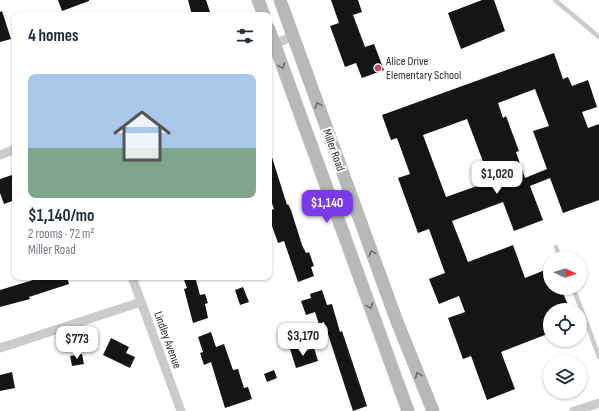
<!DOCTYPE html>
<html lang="en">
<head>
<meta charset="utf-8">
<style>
  :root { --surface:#fff; --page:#f6f6f7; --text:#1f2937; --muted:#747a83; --accent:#7c3aed }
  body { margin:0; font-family:"Sofia Sans Condensed",sans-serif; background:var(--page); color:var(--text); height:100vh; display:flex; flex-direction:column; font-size:15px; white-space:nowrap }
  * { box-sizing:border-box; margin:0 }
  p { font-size:13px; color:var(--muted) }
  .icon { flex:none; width:22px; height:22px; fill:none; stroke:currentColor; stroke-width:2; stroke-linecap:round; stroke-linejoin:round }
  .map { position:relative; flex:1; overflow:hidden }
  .drawer { position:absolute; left:12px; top:12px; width:260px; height:268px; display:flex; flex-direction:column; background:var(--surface); border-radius:8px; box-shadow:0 1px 3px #0004 }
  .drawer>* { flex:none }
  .needle { width:26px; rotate:93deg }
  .controls { position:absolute; left:543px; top:251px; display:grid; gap:8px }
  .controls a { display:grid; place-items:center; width:44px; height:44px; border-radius:50%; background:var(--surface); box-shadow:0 1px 3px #0004; font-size:20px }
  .price { position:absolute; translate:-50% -34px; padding:0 9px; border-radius:8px; background:#fff; color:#222; font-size:13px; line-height:26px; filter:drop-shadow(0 1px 2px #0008) }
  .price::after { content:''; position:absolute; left:50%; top:24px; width:12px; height:9px; margin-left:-6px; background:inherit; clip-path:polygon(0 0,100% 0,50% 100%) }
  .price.current { background:var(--accent); color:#fff }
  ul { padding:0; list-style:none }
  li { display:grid; align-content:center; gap:8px; height:212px; padding:0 16px }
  li span { display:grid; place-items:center; height:124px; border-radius:8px; color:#555 }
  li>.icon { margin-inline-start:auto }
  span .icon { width:72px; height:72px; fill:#fffc; stroke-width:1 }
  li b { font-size:17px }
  h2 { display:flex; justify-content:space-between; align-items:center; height:48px; padding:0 16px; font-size:17px }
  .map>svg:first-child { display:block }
</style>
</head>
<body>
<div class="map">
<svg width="599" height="411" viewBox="0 0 599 411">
  <rect width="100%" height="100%" fill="#fff"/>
  <path fill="#151515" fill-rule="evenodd" d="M58,0h31v1l-27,10z
    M188,0h18l5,15h-19z
    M331,0h27l4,12 -9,3 12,32 9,-3 10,26 -22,8 -6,-15 -11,4 -15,-41 9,-3z
    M482,0h12l11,31 -44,18 -13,-36z
    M2,11l9,28 -11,3v-30z
    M554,53l9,26 5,-2 4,9 16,-6 9,27 -15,5 6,16 11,-4v76l-36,13 -13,-35 -20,8 13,34 -29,11 -11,-29 -51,19 16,41 45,-17 12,33 25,-10v20h11l9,22h-20v23l-49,19 14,37 -28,11 -16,-44 -8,3 -15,-41 17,-6 -6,-16 -20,8 -10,-25 16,-6 -16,-44 -11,4 -20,-55 12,-4 -13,-36 -6,2 -9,-25zM535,89l14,37 -16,5 14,38 -22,9 -9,-26 3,-1 -13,-35 -3,2 -5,-15zM467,119l17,45 3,-2 7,18 -48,17 -23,-62z
    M269,154h2l16,51 1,-1 3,6 11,35 4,8 3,-1 5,14 -3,1 3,9 -16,6 -14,-41 -6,2 -6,-17 -3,1v-16l5,-2 -5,-14z
    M15,174v26l-11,4 -4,-11v-14z
    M32,277h35l2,7 -40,13 1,2 -30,8v-17l33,-10z
    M183,277h12l5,18 5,-1 3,9 -3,1 3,14 -15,5 -9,-34 3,-1z
    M243,287l6,15 -9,3 -5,-15z
    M322,290l5,15 5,-1 8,28 2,-1 25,75 -14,5 -29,-89 -5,2 -4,-12 -9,3 -5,-14 10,-3 -1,-4z
    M211,332l5,15 8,-3 9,26 5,-1 6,19 4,-1 4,12 -27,9 -14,-46 -7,3 -4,-12 3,-1 -5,-15z
    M111,338l18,9 -3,6 9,4 -5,11 -27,-13z
    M302,346l2,5 10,-3 4,13 -22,7 -6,-19z
    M82,354l2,10 -12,2 -2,-10z
    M274,370l3,8 -10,4 -3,-8z
    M12,372l3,16 -15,3v-16z"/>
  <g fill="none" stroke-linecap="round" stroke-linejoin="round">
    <path stroke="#cbcbcb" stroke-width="4.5" d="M555,0l44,37
      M556,247l4,11
      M573,288l13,33 13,36"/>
    <path stroke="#cbcbcb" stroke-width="9" d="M270,46l23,-10
      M0,155l15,-6
      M132,277l49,134
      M0,348l141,-46
      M574,411l25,-8"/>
    <path stroke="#b8b8b8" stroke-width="13" d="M258,0l6,15
      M280,0l116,319 37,92
      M269,29l139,382"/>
  </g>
  <defs><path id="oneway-chevron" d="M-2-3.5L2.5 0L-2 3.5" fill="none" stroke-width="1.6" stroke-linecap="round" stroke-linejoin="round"/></defs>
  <g stroke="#6c6c6c">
    <use href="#oneway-chevron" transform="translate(282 66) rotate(70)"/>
    <use href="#oneway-chevron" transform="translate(318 105) rotate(-110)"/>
    <use href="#oneway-chevron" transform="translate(372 253) rotate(-110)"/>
    <use href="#oneway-chevron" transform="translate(370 306) rotate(70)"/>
    <use href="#oneway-chevron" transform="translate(418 375) rotate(-112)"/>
  </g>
  <circle fill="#d0465f" stroke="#fff" stroke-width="1.5" cx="378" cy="68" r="4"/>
  <g text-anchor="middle" stroke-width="4" stroke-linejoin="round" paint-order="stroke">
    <g font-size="12" fill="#2e2e2e" stroke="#fff" text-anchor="start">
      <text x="386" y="65">Alice Drive<tspan x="386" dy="14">Elementary School</tspan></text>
    </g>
    <g font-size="12" fill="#2e2e2e" stroke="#fff">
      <text transform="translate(334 150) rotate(70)" y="4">Miller Road</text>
      <text transform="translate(168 340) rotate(70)" y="4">Lindley Avenue</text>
    </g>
  </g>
</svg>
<div class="controls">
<a><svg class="needle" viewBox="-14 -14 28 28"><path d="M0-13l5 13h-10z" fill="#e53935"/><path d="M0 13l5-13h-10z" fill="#747a83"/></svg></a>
<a><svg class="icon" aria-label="locate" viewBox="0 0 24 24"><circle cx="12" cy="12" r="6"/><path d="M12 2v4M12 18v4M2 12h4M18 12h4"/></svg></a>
<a><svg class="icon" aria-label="layers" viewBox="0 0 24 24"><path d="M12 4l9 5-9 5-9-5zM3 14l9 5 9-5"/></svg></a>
</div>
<b class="price" style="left:497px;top:195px">$1,020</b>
<b class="price current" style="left:327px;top:224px">$1,140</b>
<b class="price" style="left:303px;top:357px">$3,170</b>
<b class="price" style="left:77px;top:360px">$773</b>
<section class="drawer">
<h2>4 homes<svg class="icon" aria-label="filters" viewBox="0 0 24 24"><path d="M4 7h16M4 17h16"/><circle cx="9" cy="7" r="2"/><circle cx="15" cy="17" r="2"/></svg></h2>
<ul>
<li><span style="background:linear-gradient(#a9c7e8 60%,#7fa58c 0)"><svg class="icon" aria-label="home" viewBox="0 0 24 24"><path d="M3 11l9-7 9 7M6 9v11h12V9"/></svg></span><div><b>$1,140/mo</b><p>2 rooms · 72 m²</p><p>Miller Road</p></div></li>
</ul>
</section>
</div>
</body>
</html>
